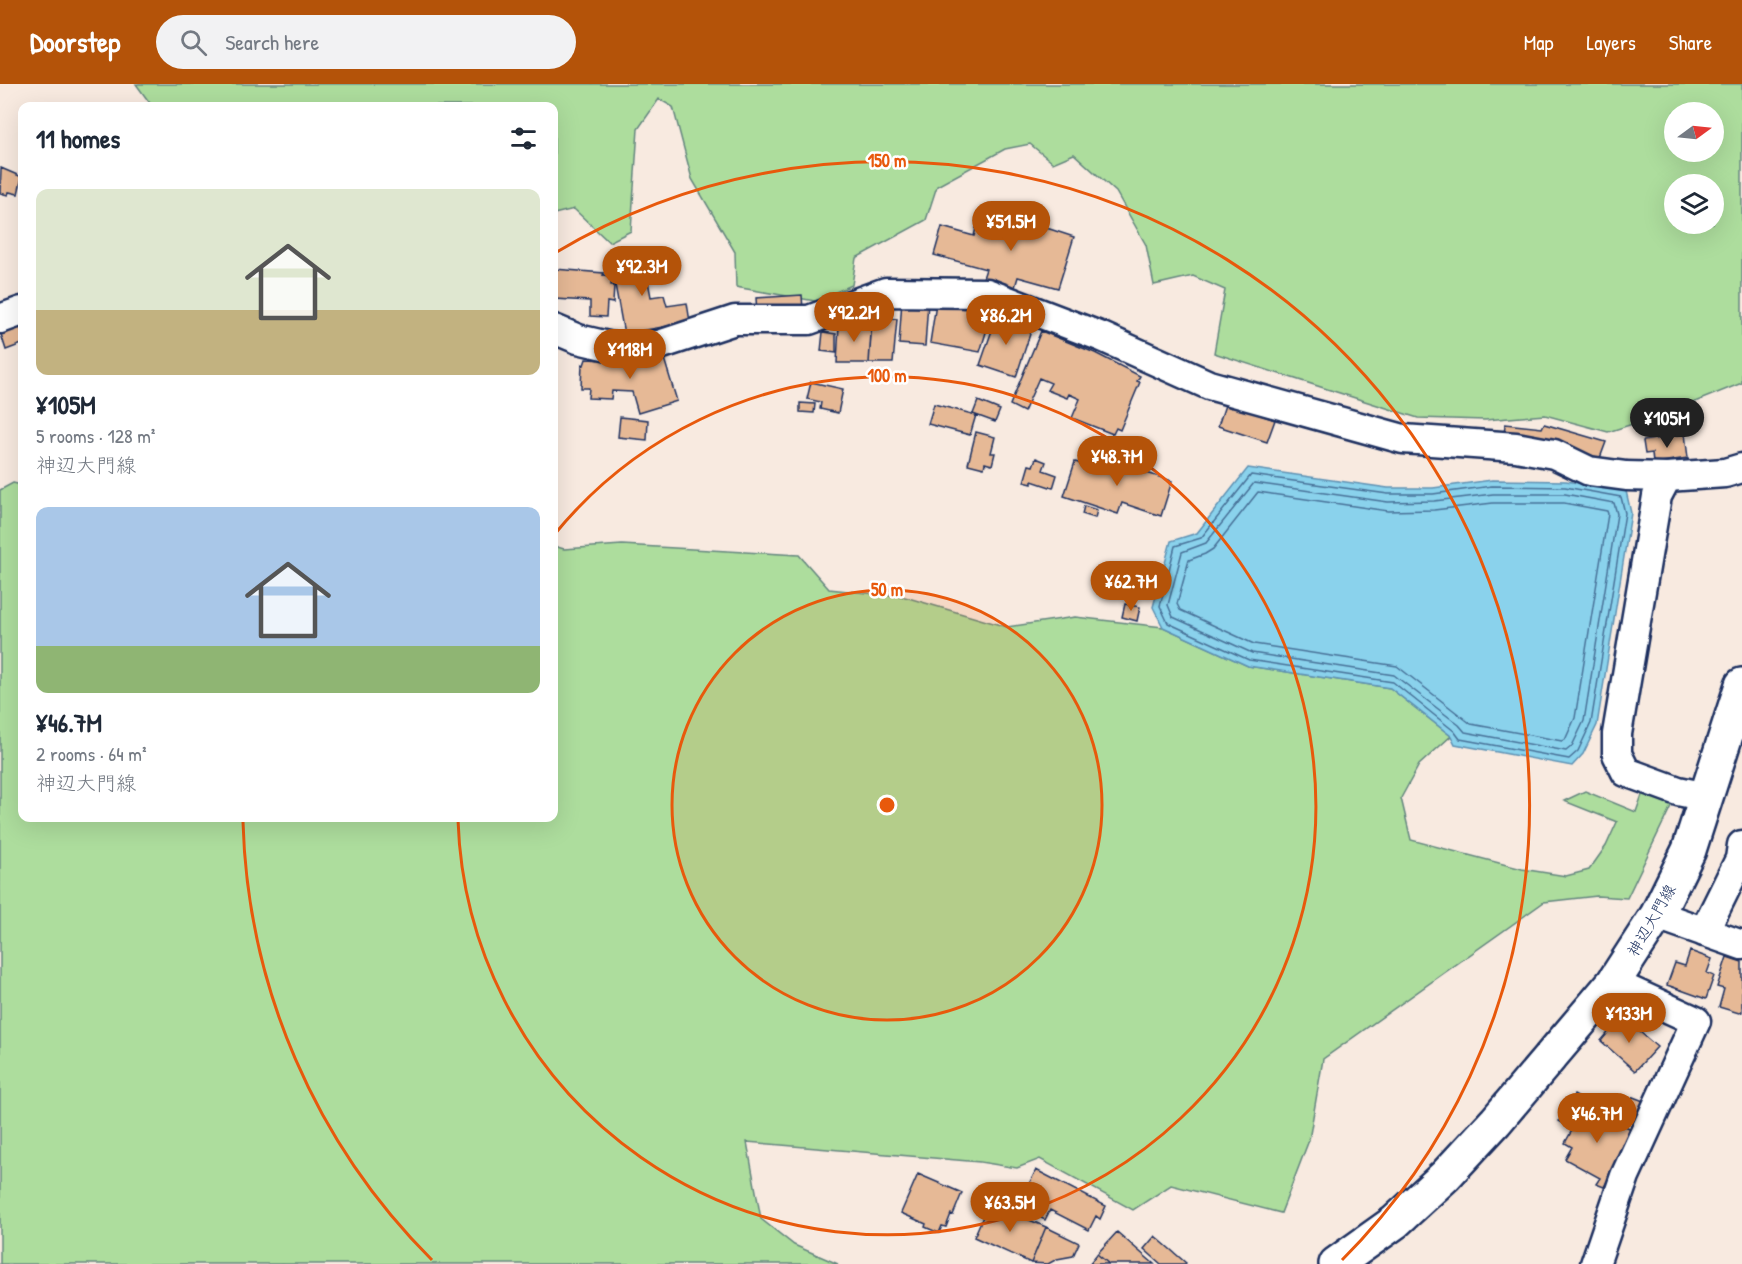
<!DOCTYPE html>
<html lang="en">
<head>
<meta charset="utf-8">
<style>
  :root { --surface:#fff; --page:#f2f2f3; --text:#1f2937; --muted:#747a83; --accent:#b45309 }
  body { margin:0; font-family:"Patrick Hand","Klee One",sans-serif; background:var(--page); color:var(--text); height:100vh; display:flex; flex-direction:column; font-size:22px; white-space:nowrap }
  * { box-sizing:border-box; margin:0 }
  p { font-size:20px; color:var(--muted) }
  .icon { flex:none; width:33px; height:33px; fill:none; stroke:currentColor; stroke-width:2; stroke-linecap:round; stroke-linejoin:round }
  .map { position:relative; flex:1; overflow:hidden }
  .details { position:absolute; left:18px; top:18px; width:540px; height:720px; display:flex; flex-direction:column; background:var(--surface); border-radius:12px; box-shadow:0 6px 24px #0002 }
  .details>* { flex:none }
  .needle { width:39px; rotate:75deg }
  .fabs { position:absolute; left:1664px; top:18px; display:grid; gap:12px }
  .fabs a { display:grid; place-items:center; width:60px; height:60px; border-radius:50%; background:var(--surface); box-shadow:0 6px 24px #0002; font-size:30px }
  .price { position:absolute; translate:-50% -51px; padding:0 14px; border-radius:21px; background:var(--accent); color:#fff; font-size:20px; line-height:39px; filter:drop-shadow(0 2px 3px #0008) }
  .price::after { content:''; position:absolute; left:50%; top:36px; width:18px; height:14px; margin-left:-9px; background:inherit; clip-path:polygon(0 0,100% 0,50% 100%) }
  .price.active { background:#222; color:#fff }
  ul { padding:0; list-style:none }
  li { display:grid; align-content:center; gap:12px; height:318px; padding:0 18px }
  li span { display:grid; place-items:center; height:186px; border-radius:12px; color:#555 }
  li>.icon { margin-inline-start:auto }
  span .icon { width:108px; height:108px; fill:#fffc; stroke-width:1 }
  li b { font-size:26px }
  h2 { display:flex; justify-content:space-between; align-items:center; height:72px; padding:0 18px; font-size:26px }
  header { display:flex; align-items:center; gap:36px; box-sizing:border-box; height:84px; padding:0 30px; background:var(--accent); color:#fff }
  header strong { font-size:28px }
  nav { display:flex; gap:33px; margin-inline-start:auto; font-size:21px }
  .search { width:420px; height:54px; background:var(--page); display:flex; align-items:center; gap:15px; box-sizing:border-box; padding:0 21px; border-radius:33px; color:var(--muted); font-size:22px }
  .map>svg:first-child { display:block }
</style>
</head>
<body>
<header>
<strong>Doorstep</strong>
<div class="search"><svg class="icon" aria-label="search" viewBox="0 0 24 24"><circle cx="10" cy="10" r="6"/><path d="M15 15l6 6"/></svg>Search here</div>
<nav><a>Map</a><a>Layers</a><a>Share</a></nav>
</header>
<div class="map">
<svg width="1742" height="1180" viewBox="0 0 1742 1180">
  <rect width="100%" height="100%" fill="#f8eae0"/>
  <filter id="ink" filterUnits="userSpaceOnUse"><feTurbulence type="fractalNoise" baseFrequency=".0167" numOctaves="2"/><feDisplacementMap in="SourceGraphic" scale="12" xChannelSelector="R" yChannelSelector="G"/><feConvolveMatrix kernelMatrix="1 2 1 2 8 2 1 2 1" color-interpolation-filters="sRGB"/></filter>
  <g filter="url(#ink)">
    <path fill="#addd9d" stroke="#64867e" stroke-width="1.5" fill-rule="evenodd" d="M136,0h1606v299l-72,29 -62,20 -63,-17 -60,5 -67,-2 -204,-65 11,-63 -32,-14 -39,9 -8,-40 -30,-53 -42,-38 -21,9 -23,-19 -25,5 -68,37 -11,34 -70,38 -4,27 -37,16 -79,-14 -1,-35 -43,-73 -19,-72 -14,-8 -21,30 -7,102 -22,11 -35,-33 -20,5v-108h-402zM1674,28h39v40h-39zM1674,100h39v40h-39z
      M13,399l9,2v333h532v-272l10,3 58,-4 177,10 30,34 76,8 102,30 68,-10 88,10 85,39 142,22 61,48 -32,29 -18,33 10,42 111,29 44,7 23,-6 17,-24 11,-24 -53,-21 21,-10 51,21 8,-23 28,15 -45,94 -30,-2 -53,6 -221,157 -14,81 -28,73 -110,-28 -38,25 -93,-51 -23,9 -37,-6 -233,-20 14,77 33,26 44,19h-838v-774z"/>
    <path fill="#8ad2ec" stroke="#5e91b3" stroke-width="1.5" d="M1248,384l140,20h45l59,-8 74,1 60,10 5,22 -34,212 -14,29 -11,12 -117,-22 -4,-8 -61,-48 -142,-22 -85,-39 -10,-20 18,-66 26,-8z"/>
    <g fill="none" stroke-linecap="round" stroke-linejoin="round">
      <path stroke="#477097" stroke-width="1.5" d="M1251,391l137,19h45l59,-8 73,1 56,10 4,16 -34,210 -13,28 -9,8 -109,-20 -6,-8 -61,-49 -144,-22 -81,-37 -8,-17 15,-60 26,-8z
        M1254,399l134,19 46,-1 59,-7h72l49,9 3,11 -33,207 -12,25 -6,5 -101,-19 -6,-7 -65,-50 -142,-22 -79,-36 -5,-12 14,-53 24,-9z
        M1258,408l130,19 46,-1 59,-7h71l43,8 1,3 -33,204 -10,22 -3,1 -91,-17 -74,-58 -143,-22 -74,-34 -3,-6 12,-44 16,-6 8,-5z"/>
    </g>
    <path fill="#e6b996" stroke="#1b2f5e" stroke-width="1.5" d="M1,84l21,9 -4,17 -9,-2 -1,3 -8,-2z
      M1010,132l64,21 -16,51 -40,-11 -3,10 -32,-9 3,-9 -52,-14 8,-28 32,9 2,-8 29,8z
      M644,166l6,26h-3l4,21 13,-2 3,11 20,-3 3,19 -66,12 -14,-77z
      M554,185l50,4 -1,2 9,1 -1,9h3l-1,18 -6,-1 -1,15 -16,-1v-15l-36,-2z
      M802,211l1,15 -46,3 -1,-15z
      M902,216l26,2 -3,44 -26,-2z
      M936,220l56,9 -12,39 -50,-9z
      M998,229l16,5 -2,6 19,7 -15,46 -36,-12z
      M872,233l25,2 -4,44h-24z
      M19,237l3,11v12l-16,6 -6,-19z
      M872,239l-3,40h-32l2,-38z
      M1041,247l54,22 45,23 -3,5 3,1 -20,48 -4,-2 -3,6 -41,-16 8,-19 -11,-5 -2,4 -20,-8 4,-7 -12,-5 -15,34 -14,-7z
      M823,248l13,2v19l-15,-2z
      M662,268l15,49 -39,12 -6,-21 -20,-1 -1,8 -23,-1 1,-10h-8l1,-24 2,1 2,-6 44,2z
      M811,298l32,7 -5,24 -18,-4 1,-7 -14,-3z
      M978,317l22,9 -5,12 -22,-8z
      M800,319l15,1 -1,9 -14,-1z
      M934,320l42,11 -6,20 -42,-11z
      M1225,321l6,3 1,-3 43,15 -8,22 -49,-16z
      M620,333l28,3 -1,20 -29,-3z
      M1505,340l37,4 2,-4 62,18 -6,16 -58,-17 -38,-5z
      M976,348l19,5 -4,16h4l-3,12 -7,-2 -1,5 -16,-4z
      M1685,350l3,24 -35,5 -1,-10 -7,1 -2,-13z
      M1093,372l79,25 -11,35 -39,-13 -4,11 -54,-18 11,-34 15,4z
      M1036,374l10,4 -3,8 14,5 -4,13 -21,-7v3l-8,-2 5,-17 4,1z
      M1084,422l13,4 -2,8 -13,-4z
      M1125,520l15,3 -3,14 -15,-4z
      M1690,867l22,8 -5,14 7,3 -8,23 -39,-14 8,-22 10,3z
      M1727,873l15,5v50l-3,1 -20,-6 5,-18 -7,-2z
      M1622,932l35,31 -22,24 -34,-30z
      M1574,1011l10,6 -15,26 -10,-6z
      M1633,1013l13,5 -10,21 -12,-5z
      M1586,1021l47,25 -29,57 -8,-3 4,-6 -35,-19 7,-12 -7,-4z
      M1036,1086l70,36 -6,13 -4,-3 -7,14 -39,-20 -5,10 -27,-14z
      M918,1090l44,19 -9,22 -2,-1 -5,13 -4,-1 -3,7 -14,-6 1,-3 -25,-11z
      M988,1121l5,2 1,-2 52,22 -15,36 -57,-26z
      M1046,1143l33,16 -6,13 -16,3 -9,5 -17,-1z
      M1117,1148l37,32h-45l-12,-10z
      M1155,1152l31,27 -1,1h-24l-17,-15z
      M1097,1170l12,10h-20z"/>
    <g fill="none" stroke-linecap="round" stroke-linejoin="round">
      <g stroke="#1b2f5e" stroke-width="33">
        <path id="street" d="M0,235l22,-8
          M554,245l24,10 43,10 38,-4 76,-25h74l77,-28 101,1 115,44 107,48 194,54 113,8 38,7 35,17 37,5 41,1 58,-4 17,-5
          M1667,393l-10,19 -40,238v20l9,18 52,19 29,6
          M1657,831l85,30
          M1704,848l36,-73 2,-14
          M1595,1180l30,-88 71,-155 -83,-38"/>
      </g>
      <g stroke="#1b2f5e" stroke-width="38">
        <path id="primary" d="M1336,1180l59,-42 50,-46 51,-55 117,-138 44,-68 32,-65 53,-165"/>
      </g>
      <use href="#street" stroke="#fff" stroke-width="28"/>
      <use href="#primary" stroke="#fff" stroke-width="33"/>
    </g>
  </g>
  <circle cx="887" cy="721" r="215" fill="#e8590c" fill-opacity=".12"/>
  <g fill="none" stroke="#e8590c" stroke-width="3">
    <circle cx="887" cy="721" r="215"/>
    <path d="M554 451A429 429 0 1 1 458 736"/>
    <path d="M432 1176A644 644 0 0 1 243 738M555 169A644 644 0 0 1 1342 1176"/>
  </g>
  <g text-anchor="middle" stroke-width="5" stroke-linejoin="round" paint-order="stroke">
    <g font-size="16" fill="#1b2f5e" stroke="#fff">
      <text transform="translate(1651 836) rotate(-60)" y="6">神辺大門線</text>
    </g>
  </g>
  <circle cx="887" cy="721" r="9" fill="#e8590c" stroke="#fff" stroke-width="3"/>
  <g font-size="18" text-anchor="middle" font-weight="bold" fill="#e8590c" stroke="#fff" stroke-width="5" stroke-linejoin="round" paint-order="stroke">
    <text x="887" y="83">150 m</text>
    <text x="887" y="298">100 m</text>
    <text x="887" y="512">50 m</text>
  </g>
</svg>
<div class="fabs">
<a><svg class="needle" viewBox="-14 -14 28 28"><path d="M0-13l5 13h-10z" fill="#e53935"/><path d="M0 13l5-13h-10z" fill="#747a83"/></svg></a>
<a><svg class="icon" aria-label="layers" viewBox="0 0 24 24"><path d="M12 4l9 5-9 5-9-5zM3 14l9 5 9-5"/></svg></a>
</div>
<b class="price" style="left:1011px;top:168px">¥51.5M</b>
<b class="price" style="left:642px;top:213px">¥92.3M</b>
<b class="price" style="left:854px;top:259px">¥92.2M</b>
<b class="price" style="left:1006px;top:262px">¥86.2M</b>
<b class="price" style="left:630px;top:296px">¥118M</b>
<b class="price active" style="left:1667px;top:365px">¥105M</b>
<b class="price" style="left:1117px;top:403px">¥48.7M</b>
<b class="price" style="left:1131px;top:528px">¥62.7M</b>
<b class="price" style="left:1629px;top:960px">¥133M</b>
<b class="price" style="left:1597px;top:1060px">¥46.7M</b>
<b class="price" style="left:1010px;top:1149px">¥63.5M</b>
<section class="details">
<h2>11 homes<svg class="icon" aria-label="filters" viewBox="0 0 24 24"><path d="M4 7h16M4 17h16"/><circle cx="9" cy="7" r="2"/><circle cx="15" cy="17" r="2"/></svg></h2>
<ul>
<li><span style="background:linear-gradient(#dfe7d0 65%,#c2b280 0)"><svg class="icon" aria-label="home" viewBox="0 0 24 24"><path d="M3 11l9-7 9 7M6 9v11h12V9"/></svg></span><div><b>¥105M</b><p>5 rooms · 128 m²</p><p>神辺大門線</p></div></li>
<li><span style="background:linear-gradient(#a9c7e8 75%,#8fb573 0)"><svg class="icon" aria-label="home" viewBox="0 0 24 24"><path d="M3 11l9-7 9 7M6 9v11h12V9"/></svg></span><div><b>¥46.7M</b><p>2 rooms · 64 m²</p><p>神辺大門線</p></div></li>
</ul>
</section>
</div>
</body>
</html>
